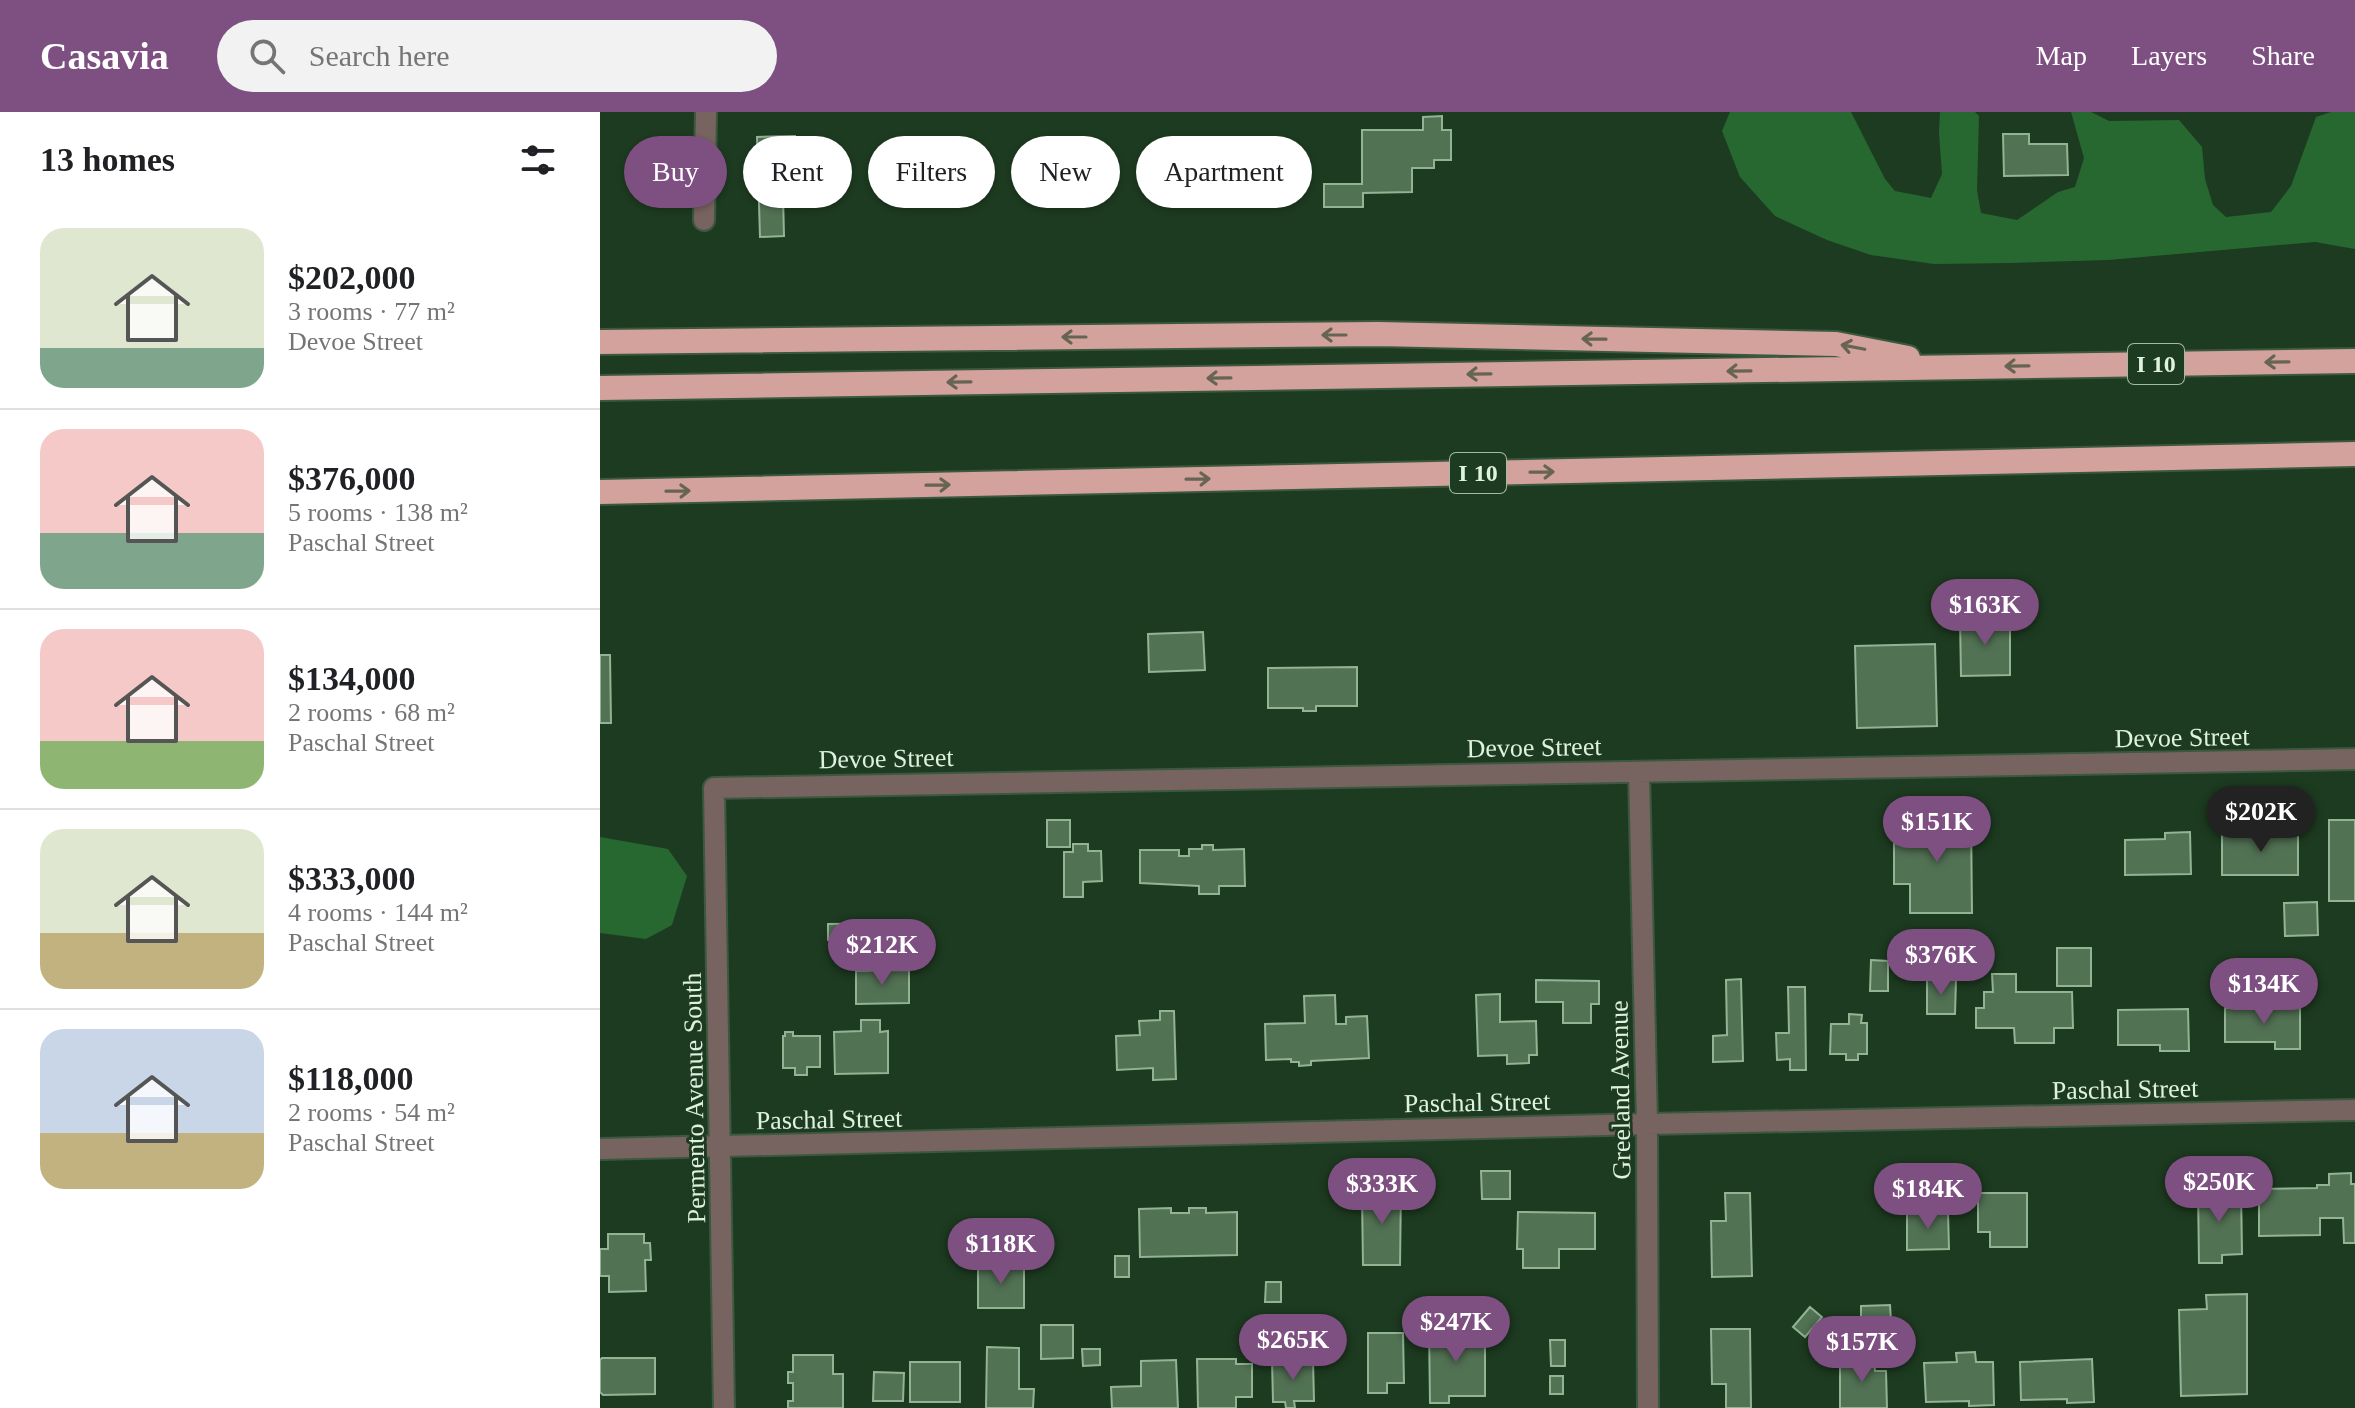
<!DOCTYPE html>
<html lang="en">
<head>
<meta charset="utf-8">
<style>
  :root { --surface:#fff; --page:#f2f2f2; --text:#202124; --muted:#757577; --line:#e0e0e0; --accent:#7e5082 }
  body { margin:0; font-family:"Times New Roman",serif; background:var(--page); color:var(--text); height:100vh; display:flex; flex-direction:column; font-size:30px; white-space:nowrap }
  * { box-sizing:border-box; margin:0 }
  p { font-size:26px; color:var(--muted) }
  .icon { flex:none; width:44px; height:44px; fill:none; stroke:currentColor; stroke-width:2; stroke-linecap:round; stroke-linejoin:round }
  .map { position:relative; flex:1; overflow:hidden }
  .drawer { display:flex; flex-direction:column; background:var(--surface); width:600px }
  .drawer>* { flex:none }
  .guide { position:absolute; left:24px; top:24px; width:760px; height:72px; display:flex; gap:16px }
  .price { position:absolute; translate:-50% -68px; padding:0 18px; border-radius:28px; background:var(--accent); color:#fff; font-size:26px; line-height:52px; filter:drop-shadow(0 2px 4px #0008) }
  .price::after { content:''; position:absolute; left:50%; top:48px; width:24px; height:18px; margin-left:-12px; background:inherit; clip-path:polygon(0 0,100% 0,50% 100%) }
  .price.selected { background:#222; color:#fff }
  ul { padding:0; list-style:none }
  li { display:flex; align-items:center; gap:24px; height:200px; padding:0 40px }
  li+li { border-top:2px solid var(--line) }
  li span { display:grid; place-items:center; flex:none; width:224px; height:160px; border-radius:24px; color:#555 }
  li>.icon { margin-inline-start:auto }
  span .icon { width:96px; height:96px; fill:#fffc; stroke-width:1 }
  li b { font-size:34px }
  h2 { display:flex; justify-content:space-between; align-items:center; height:96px; padding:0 40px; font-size:34px }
  .tag { padding:0 28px; border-radius:36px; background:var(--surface); box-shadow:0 2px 6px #0004; font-size:28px; line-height:72px }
  .tag.selected { background:var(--accent); color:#fff }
  header { display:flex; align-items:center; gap:48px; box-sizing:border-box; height:112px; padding:0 40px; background:var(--accent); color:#fff }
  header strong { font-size:38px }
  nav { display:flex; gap:44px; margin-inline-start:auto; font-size:28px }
  .search { width:560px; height:72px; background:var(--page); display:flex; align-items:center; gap:20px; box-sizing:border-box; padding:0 28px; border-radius:44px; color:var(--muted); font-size:30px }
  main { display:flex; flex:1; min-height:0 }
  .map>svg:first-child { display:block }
</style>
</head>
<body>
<header>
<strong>Casavia</strong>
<div class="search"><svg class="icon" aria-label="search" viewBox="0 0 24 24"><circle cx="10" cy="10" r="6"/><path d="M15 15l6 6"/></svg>Search here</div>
<nav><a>Map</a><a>Layers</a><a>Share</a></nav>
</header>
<main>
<section class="drawer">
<h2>13 homes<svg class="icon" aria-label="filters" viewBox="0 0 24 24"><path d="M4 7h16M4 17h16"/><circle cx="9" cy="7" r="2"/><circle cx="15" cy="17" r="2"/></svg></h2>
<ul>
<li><span style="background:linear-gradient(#dfe7d0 75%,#7fa58c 0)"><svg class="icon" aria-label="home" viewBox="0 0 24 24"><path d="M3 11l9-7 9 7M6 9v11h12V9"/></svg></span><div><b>$202,000</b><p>3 rooms · 77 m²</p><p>Devoe Street</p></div></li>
<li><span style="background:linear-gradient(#f6c9c9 65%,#7fa58c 0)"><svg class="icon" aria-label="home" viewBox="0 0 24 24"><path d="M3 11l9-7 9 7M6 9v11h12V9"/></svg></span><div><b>$376,000</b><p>5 rooms · 138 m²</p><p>Paschal Street</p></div></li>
<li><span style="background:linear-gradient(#f6c9c9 70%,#8fb573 0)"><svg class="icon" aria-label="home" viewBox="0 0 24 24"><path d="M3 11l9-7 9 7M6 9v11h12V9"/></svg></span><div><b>$134,000</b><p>2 rooms · 68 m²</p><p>Paschal Street</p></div></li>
<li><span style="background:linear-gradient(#dfe7d0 65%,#c2b280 0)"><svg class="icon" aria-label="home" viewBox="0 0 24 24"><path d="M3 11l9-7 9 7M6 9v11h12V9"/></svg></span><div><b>$333,000</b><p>4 rooms · 144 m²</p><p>Paschal Street</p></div></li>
<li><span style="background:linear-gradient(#c9d6e8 65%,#c2b280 0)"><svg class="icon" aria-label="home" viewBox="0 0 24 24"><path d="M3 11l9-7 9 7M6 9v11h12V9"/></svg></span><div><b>$118,000</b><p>2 rooms · 54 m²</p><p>Paschal Street</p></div></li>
</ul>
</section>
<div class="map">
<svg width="1755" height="1296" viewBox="0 0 1755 1296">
  <rect width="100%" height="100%" fill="#1d3b20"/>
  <path fill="#276831" d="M1130,0h121l34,67 10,12 36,7 11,-24 -3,-41 1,-21h35l4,4 -2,74 4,23 36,7 41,-28 17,-5 9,-29 -13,-46h20l18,9 70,-1 23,27 3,32 8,26 13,12 45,-5 20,-26 25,-69 15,-5h24v137l-40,-7 -207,18 -97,3 -77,1 -63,-9 -44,-15 -52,-24 -35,-39 -18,-46z
    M0,725l68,12 19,27 -15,49 -26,14 -46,-6z"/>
  <path fill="#527254" stroke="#92b493" stroke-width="2" d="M842,4v14h9v30h-17v8h-22v24l-49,1v14h-39v-23h38v-54h61v-13z
    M1403,22h26v10h38l1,31 -64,1z
    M195,24v14h4v4l2,41h-18l1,41 -24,1 -3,-100z
    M1410,506v57l-49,1 -1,-57z
    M603,520l2,38 -56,2 -1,-38z
    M1335,532l2,82 -80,2 -2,-82z
    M0,543h10l1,68h-11z
    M757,555v39h-41v5h-13v-3h-35v-40z
    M1309,704h62l1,97h-62v-29h-16v-41h15z
    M447,708h23v27h-23z
    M1729,708h26v81h-26z
    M1657,718h41v45h-76v-40h35z
    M1590,720l1,42 -66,1v-35l40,-1v-6z
    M473,732h15v7h13l1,30 -19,1v15h-19v-45h9z
    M602,733h11v5l31,-1 1,37h-26v8h-20v-8l-59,-3v-33h39v6h10v-7h13z
    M1717,790l1,33 -33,1 -1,-33z
    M311,811l1,15 -84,2v-16z
    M1457,836h34v38h-34z
    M1271,848l17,1v30h-18z
    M309,858v33l-53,1v-33z
    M1392,862h24v18h56l1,36h-19v15h-39l-1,-15h-38v-20h8v-16h9z
    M1141,867l2,82 -30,1v-26l14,-1 -1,-55z
    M1327,867l29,1 -1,34h-28z
    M936,868l63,1v23h-8v19h-28v-21h-27z
    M1188,875h17l1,83h-16v-11l-13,1 -1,-27h13z
    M900,882v28l36,-1 1,34h-8v8l-22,1v-9l-29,1 -2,-61z
    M735,883l1,29h10v-7l21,-1 2,42 -58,3v4l-12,1v-4h-8v-3l-25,1 -1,-36 40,-1 -1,-27z
    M1625,896h75v41h-25v-7h-50z
    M1588,897l1,42h-29v-6h-42v-35z
    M560,899h14l2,68 -23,1v-12l-36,2 -1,-34 24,-1 -1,-14 21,-1z
    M1249,902l13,1 -1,8h6v31h-9v6h-12v-6h-16l1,-30h18z
    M261,908h19v12l8,-1v42l-53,1 -1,-42 27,-1z
    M185,920h8v4h27v31h-13v8h-12v-7h-12v-32h2z
    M881,1059h29v28h-28z
    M1751,1061v11h4v59h-11l-1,-25h-23v17l-61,1v-47l58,-1v-3h12v-11z
    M770,1074h31l-1,79h-37l-1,-68h8z
    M1641,1076l1,66 -20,1v8h-23l-1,-74z
    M1125,1081h25l2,83 -40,1 -1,-56h15z
    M1378,1081h49v54h-37v-15h-12z
    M571,1096v5h18v-5h17v5l31,-1v43l-97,2 -1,-48z
    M918,1100l77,1v36h-36v19h-36v-19h-6z
    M1348,1100l1,37 -42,1v-37z
    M8,1122h36v9h6l1,17h-6l1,31 -37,1v-16h-9v-27h8z
    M515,1144h14v21h-14z
    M378,1152h46v44h-46z
    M666,1170h15v20h-16z
    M1647,1182v100l-66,2 -2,-86 28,-1 -1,-14z
    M1290,1193l1,16 -30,1v-16z
    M1210,1195l12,10 -17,20 -12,-10z
    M441,1213h32v33l-32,1z
    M862,1214v7h23v63h-36v7h-19l-1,-76z
    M1111,1217h39l1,79h-25v-24h-14z
    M768,1221h35l1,50h-17v10h-19z
    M950,1228h15v26h-14z
    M387,1235l32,1v41h15l-1,19h-47z
    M482,1237h18v16l-17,1z
    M1375,1240l1,10h17l1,43 -25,1v-5l-43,1 -2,-39 33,-1 -1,-9z
    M193,1243h40v19h10v34h-55v-7h5v-18h-5v-11h5z
    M1274,1245l1,14h11l1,37h-47v-50z
    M2,1246h53v36l-52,1 -3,-3v-32z
    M597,1247h39v5h16v33h-16v11h-38z
    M1492,1247l2,43 -27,1v-4l-46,1 -1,-38z
    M576,1248l2,48h-66l-1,-21 30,-1v-25z
    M672,1248h41l1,41h-20l1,7h-9l-1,-6h-12z
    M310,1250h50v40h-50z
    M274,1260l30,1 -1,28h-30z
    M950,1264h13v18h-13z"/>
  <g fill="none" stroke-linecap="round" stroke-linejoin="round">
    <g stroke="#3c583f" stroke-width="24">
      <path id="minor" d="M104,108l2,-108
        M1039,660l8,352 1,284
        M0,1037l1047,-25 708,-14
        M124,1296l-10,-620 1641,-29"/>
    </g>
    <g stroke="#3c583f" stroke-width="28">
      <path id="highway" d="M0,230l778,-8 458,10 72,14
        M0,276l1755,-27
        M0,380l1755,-38"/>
    </g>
    <use href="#minor" stroke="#776360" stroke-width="20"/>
    <use href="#highway" stroke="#d4a29c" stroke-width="24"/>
  </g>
  <defs><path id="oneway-shaft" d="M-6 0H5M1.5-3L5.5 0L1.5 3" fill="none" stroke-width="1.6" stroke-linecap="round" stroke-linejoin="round" transform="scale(2)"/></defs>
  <g stroke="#666452">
    <use href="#oneway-shaft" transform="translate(734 223) rotate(180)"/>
    <use href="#oneway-shaft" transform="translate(474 225) rotate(180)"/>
    <use href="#oneway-shaft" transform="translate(994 227) rotate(-179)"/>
    <use href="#oneway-shaft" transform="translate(1253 235) rotate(-169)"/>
    <use href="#oneway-shaft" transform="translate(1677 250) rotate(179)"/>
    <use href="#oneway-shaft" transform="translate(1417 254) rotate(179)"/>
    <use href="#oneway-shaft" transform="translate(1139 259) rotate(179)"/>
    <use href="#oneway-shaft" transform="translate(879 262) rotate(179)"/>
    <use href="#oneway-shaft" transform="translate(619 266) rotate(179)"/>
    <use href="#oneway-shaft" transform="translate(359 270) rotate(179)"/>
    <use href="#oneway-shaft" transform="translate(942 360) rotate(-1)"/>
    <use href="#oneway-shaft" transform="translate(598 367) rotate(-1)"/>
    <use href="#oneway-shaft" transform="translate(338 373) rotate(-1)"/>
    <use href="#oneway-shaft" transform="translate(78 379) rotate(-1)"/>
  </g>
  <g text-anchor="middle" stroke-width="6" stroke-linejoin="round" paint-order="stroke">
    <g fill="#1d3b20" stroke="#a5baa6" stroke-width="2">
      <rect x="1528" y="232" width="56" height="40" rx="6"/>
      <rect x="850" y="341" width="56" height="40" rx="6"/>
    </g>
    <g font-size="24" font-weight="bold" fill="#dff1df">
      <text x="1556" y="260">I 10</text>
      <text x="878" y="369">I 10</text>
    </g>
    <g font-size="26" fill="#dff1df" stroke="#1d3b20">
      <text transform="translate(1582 625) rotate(-1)" y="9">Devoe Street</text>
      <text transform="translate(934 635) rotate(-1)" y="9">Devoe Street</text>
      <text transform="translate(286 646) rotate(-1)" y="9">Devoe Street</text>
      <text transform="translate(1525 977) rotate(-1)" y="9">Paschal Street</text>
      <text transform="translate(1020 978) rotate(-91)" y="9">Greeland Avenue</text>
      <text transform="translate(94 986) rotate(-91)" y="9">Permento Avenue South</text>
      <text transform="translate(877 990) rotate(-1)" y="9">Paschal Street</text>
      <text transform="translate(229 1007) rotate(-1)" y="9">Paschal Street</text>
    </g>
  </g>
</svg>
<b class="price" style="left:1385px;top:535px">$163K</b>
<b class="price selected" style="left:1661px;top:742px">$202K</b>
<b class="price" style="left:1337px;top:752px">$151K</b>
<b class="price" style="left:282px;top:875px">$212K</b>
<b class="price" style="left:1341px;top:885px">$376K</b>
<b class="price" style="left:1664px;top:914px">$134K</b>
<b class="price" style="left:1619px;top:1112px">$250K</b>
<b class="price" style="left:782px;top:1114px">$333K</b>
<b class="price" style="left:1328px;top:1119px">$184K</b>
<b class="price" style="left:401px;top:1174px">$118K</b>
<b class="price" style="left:856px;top:1252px">$247K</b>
<b class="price" style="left:693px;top:1270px">$265K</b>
<b class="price" style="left:1262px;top:1272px">$157K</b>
<div class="guide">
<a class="tag selected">Buy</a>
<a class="tag">Rent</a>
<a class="tag">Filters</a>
<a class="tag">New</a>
<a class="tag">Apartment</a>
</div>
</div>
</main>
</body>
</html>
